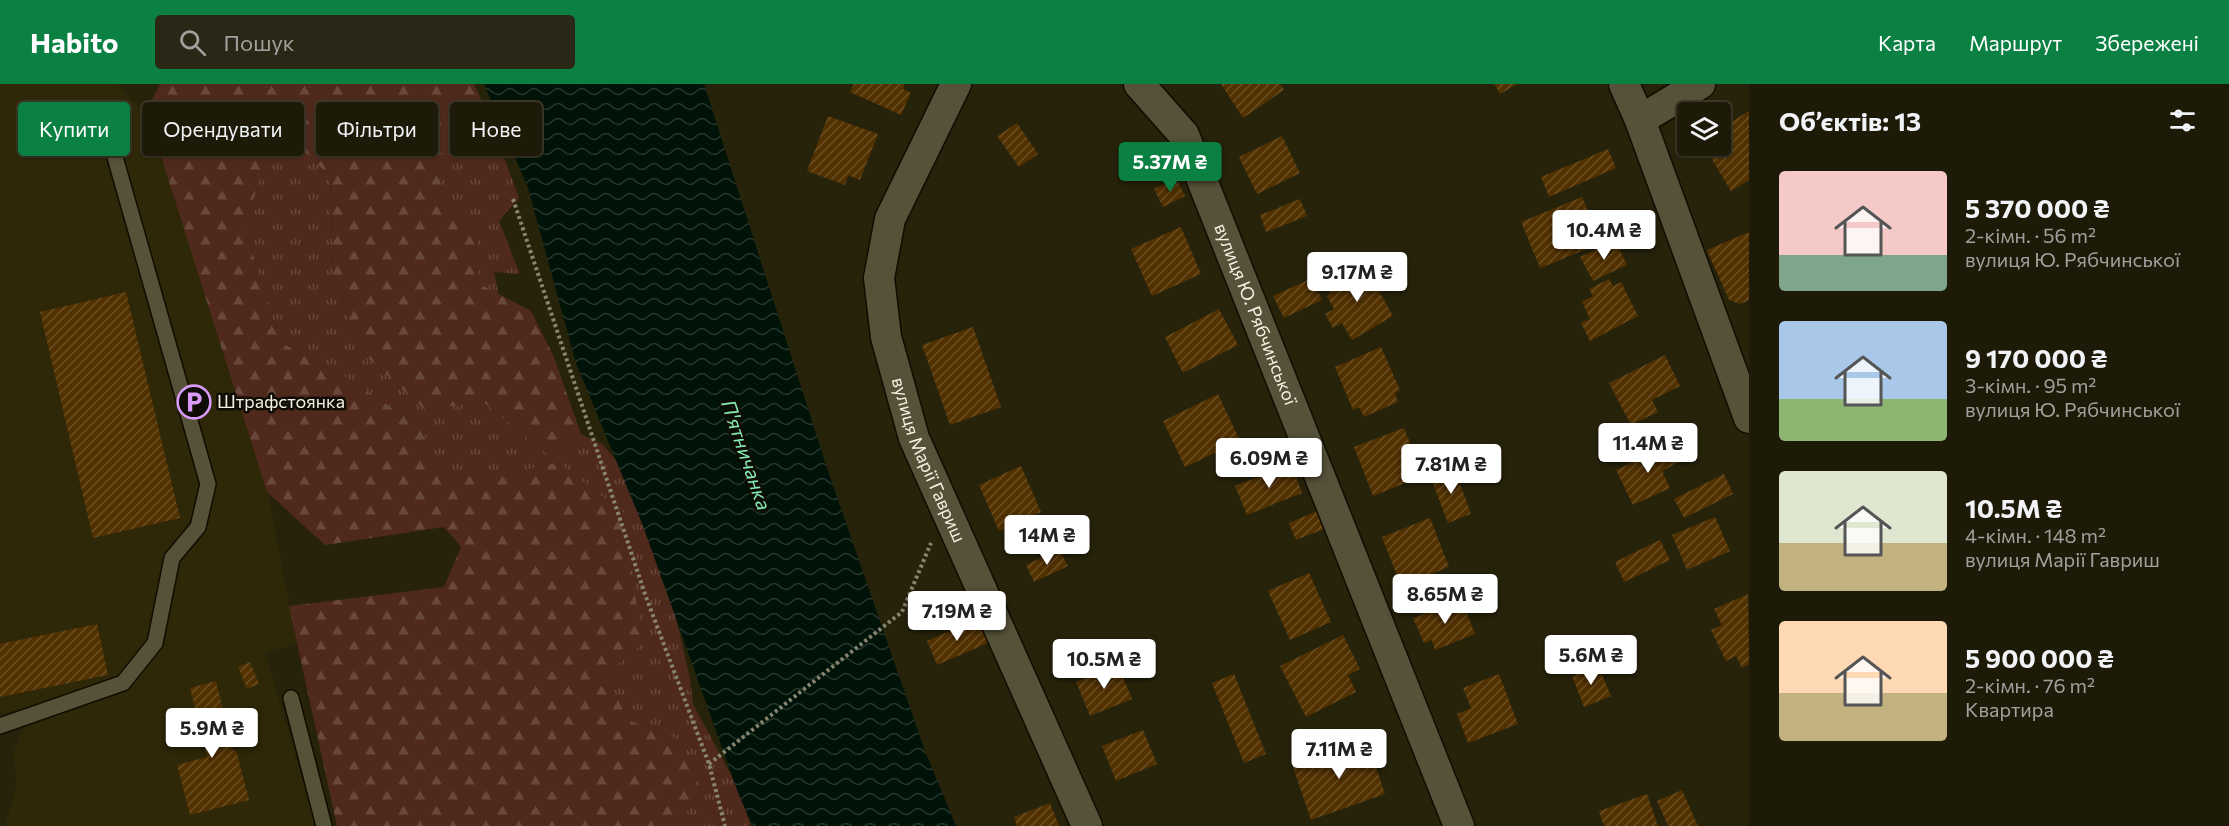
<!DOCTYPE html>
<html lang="uk">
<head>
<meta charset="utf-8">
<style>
  :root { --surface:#1d1a08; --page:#2a2716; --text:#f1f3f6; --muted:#a0a19c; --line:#3b3829; --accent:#0b8043 }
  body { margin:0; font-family:Commissioner,sans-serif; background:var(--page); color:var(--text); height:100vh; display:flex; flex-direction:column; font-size:22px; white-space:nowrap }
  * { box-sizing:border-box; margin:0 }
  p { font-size:20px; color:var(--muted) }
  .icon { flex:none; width:33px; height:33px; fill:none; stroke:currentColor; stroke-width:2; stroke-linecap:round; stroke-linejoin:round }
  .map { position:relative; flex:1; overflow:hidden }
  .panel { display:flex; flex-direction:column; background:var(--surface); width:480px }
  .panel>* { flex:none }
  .hud { position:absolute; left:18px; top:18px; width:570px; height:54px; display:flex; gap:12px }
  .controls { position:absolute; left:1677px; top:18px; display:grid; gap:12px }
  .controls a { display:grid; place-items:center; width:54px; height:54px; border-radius:6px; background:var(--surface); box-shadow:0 2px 4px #0004,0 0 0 2px var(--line); font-size:30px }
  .price { position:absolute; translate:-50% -51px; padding:0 14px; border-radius:6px; background:#fff; color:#222; font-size:20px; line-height:39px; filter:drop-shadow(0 2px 3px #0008) }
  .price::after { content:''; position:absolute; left:50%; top:36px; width:18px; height:14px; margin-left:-9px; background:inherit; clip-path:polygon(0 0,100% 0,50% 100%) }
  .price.active { background:var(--accent); color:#fff }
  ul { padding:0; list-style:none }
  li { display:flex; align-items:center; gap:18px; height:150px; padding:0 30px }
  li span { display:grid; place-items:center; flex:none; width:168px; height:120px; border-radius:6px; color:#555 }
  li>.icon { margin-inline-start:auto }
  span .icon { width:72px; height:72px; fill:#fffc; stroke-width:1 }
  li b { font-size:26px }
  h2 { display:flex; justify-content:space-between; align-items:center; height:72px; padding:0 30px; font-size:26px }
  .tag { padding:0 21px; border-radius:6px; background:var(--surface); box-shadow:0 2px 4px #0004,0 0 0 2px var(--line); font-size:21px; line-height:54px }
  .tag.active { background:var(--accent); color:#fff }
  header { display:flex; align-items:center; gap:36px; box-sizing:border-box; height:84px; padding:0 30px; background:var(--accent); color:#fff }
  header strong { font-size:28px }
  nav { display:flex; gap:33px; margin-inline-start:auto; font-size:21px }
  .search { width:420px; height:54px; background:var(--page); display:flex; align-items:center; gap:15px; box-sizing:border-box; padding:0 21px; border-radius:6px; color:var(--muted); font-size:22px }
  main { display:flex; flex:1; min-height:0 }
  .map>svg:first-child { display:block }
</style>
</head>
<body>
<header>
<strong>Habito</strong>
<div class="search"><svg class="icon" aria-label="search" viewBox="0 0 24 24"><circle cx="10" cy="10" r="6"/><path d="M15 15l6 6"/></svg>Пошук</div>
<nav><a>Карта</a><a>Маршрут</a><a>Збережені</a></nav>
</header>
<main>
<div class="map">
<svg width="1749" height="742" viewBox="0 0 1749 742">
  <defs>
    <pattern id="grass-tufts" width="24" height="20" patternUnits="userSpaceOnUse" patternTransform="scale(1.5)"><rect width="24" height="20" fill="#4f291b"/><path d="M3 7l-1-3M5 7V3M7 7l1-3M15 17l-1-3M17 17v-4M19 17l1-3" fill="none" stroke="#69483c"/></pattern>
    <pattern id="forest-firs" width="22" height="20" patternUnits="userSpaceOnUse" patternTransform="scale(1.5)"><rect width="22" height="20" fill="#4f291b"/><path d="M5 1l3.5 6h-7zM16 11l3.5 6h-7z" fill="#69483c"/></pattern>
    <pattern id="water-waves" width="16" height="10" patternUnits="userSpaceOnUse" patternTransform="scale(1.5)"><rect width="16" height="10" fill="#001308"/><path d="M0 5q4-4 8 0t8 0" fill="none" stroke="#26362c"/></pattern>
    <pattern id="building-hatch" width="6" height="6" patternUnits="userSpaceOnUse" patternTransform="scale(1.5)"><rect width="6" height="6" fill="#523100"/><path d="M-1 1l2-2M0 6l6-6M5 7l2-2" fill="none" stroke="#6b4f25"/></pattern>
  </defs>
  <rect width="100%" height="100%" fill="#27230b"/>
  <path fill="#2e2808" d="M0,0h118l33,38 117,372 29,150 -32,8 51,174h-311l12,-40 -4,-34 21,-45 -34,7z"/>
  <path fill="url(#grass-tufts)" d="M487,27l32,87 -20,23 21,53 -26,-2 5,23 -21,-11 -2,-54 -26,-24 -19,-48 46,-20z
    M295,59l35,33 3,102 31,76 61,56 58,-8 68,55 30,-23 21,10 47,55 41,180 3,25 60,112 -4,10h-71l23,-37 -22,-49 -51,-20 -22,-46 -48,-212 -65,17 -54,-7 -18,-45 -76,-50 -65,-35 -35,-113 18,-63z"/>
  <path fill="url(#forest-firs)" d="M160,0h314l13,27 -10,27 -46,20 19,48 26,24 3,54 52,27 23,46 27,77 -30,23 -68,-55 -58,8 -61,-56 -31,-76 -3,-102 -35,-33 -32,23 -18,63 35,113 65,35 76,50 18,45 54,7 65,-17 66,51 18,131 -36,30 22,46 51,20 22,49 -23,37h-341l-48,-220 155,-19 17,-40 -17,-20 -119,18 -58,-53 -117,-371 9,1 -8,-20z"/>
  <path fill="url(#water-waves)" d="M484,0h220l124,387 97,280 31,75h-204l-15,-36 -94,-264 -67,-163 -48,-175z"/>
  <path fill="url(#building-hatch)" d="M854,0h51l-2,5 8,4 -10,22 -51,-23z
    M1221,0h59l4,6 -41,28z
    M1494,0h23l-17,10z
    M1749,27v69l-18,11 -21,-35 11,-7 -2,-3 1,-17z
    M828,32l50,18 -18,46 -12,-5 -3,10 -38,-14z
    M1017,39l21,31 -19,13 -22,-31z
    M1282,52l18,37 -43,21 -18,-37z
    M1608,65l8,19 -67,29 -8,-20z
    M1176,94l9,18 -22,11 -9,-18z
    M1582,113l13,31 -11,4 6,16 -50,20 -19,-46z
    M1300,115l7,17 -41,16 -6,-17z
    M1181,143l20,47 -49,22 -21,-47z
    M1749,148v68l-9,4 -11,-4 -22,-50z
    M1615,156l12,25 -34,16 -13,-24z
    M1364,180l29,52 -41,24 -10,-17 -9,5 -8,-14 9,-5 -7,-13 4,-3 -5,-8z
    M1312,194l10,22 -38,18 -11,-22z
    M1609,195l4,7 8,-4 17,34 -48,25 -9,-18 9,-4 -8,-17 11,-6 -4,-7z
    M126,208l54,226 -87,20 -53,-226z
    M1219,225l19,36 -55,28 -18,-36z
    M973,243l28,80 -51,18 -28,-80z
    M1381,263l19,43 -5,3 3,9 -34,15 -5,-10 -6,3 -18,-43z
    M1665,271l15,31 -28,14 6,12 -27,13 -22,-42z
    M1218,310l22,47 -55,26 -22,-46z
    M1404,344l19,48 -50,20 -19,-49z
    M1673,359l9,18 -20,10 8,17 -37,17 -17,-35z
    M1291,380l11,29 -55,22 -12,-29z
    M1021,382l20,46 -42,19 -20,-46z
    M1454,383l17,47 -23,9 -18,-47z
    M1724,390l9,20 -49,24 -10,-19z
    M1317,427l7,18 -28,11 -7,-17z
    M1715,433l15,34 -43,19 -15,-35z
    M1430,434l19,49 -48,19 -19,-49z
    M1660,456l10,20 -46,22 -9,-20z
    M1059,465l9,17 -34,16 -8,-17z
    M1309,489l22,49 -41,18 -22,-49z
    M1748,510l1,70 -7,4 -6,-12 -10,5 -15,-31 11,-5 -8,-16z
    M1461,515l14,35 -40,16 -3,-10 -8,3 -11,-25z
    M977,535l11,24 -51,22 -10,-24z
    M97,540l11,51 -108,22v-53z
    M1343,551l17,34 -12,6 8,17 -50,25 -26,-51z
    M250,578l9,22 -12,5 -9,-22z
    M1118,581l14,34 -42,17 -14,-34z
    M1598,581l13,31 -27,11 -12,-31z
    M1234,590l32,80 -22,9 -32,-80z
    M1499,590l19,50 -50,19 -11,-29 14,-6 -8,-20z
    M216,597l17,70 3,-1 13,50 -59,15 -13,-50 30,-8 -17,-69z
    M1143,646l14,34 -41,17 -14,-35z
    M1367,657l18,53 -74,26 -18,-53z
    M1682,706l16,36h-30l-11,-25z
    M1647,710l11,32h-54l-5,-15z
    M1050,719l9,23h-42l-3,-9z"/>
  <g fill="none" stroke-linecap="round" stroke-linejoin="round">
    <g stroke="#100c00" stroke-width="18">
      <path id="service" d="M291,614l33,128
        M0,642l123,-43 32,-40 17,-85 26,-31 10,-43 -99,-348"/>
    </g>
    <g stroke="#100c00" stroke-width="33">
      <g id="minor">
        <path id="s1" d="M956,0l-66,135 -11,59 7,59 28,101 173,388"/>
        <path id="s2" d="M1139,0l45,51 275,691"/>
        <path d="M1624,0l16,36 109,298"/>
        <path d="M1640,36l60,-36"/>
      </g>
    </g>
    <path stroke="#878470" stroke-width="4" stroke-dasharray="3 3" stroke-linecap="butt" d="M513,115l133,398 63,167 16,62
      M709,680l193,-152 29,-69"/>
    <use href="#service" stroke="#565139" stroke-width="15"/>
    <use href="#minor" stroke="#565139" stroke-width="30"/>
  </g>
  <defs>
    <g id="parking-ring" transform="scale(1.725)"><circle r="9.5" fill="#0e0c04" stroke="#d99af8" stroke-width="1.5"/><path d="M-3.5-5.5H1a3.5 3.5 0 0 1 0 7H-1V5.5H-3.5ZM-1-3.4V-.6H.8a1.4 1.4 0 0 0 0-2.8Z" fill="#d99af8"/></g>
  </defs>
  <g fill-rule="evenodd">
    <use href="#parking-ring" x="194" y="318"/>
  </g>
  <g text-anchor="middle" stroke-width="5" stroke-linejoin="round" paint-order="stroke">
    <g font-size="18" fill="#f3f1e3" stroke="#0e0c04">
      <text dy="6" stroke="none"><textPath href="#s2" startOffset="261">вулиця Ю. Рябчинської</textPath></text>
      <text dy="6" stroke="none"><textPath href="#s1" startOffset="400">вулиця Марії Гавриш</textPath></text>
    </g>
    <g font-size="18" fill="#f3f1e3" stroke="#0e0c04" text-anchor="start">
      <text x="217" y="324">Штрафстоянка</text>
    </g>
    <g font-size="20" font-style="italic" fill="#83e9b0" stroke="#0e0c04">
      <text transform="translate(746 371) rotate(71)" y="7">П'ятничанка</text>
    </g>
  </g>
</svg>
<div class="controls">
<a><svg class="icon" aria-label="layers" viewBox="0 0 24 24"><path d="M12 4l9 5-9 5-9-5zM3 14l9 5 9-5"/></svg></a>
</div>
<b class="price active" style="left:1170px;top:109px">5.37M ₴</b>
<b class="price" style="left:1604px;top:177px">10.4M ₴</b>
<b class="price" style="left:1357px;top:219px">9.17M ₴</b>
<b class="price" style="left:1648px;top:390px">11.4M ₴</b>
<b class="price" style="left:1269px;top:405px">6.09M ₴</b>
<b class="price" style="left:1451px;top:411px">7.81M ₴</b>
<b class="price" style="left:1047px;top:482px">14M ₴</b>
<b class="price" style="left:1445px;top:541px">8.65M ₴</b>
<b class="price" style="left:957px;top:558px">7.19M ₴</b>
<b class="price" style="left:1591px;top:602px">5.6M ₴</b>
<b class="price" style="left:1104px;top:606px">10.5M ₴</b>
<b class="price" style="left:212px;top:675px">5.9M ₴</b>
<b class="price" style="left:1339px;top:696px">7.11M ₴</b>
<div class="hud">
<a class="tag active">Купити</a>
<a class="tag">Орендувати</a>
<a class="tag">Фільтри</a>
<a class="tag">Нове</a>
</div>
</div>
<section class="panel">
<h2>Об’єктів: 13<svg class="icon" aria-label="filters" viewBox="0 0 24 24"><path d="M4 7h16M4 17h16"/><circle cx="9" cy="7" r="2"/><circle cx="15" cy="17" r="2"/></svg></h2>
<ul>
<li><span style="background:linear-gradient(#f6c9c9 70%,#7fa58c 0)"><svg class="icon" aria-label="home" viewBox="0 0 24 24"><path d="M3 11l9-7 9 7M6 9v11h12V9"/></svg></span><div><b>5 370 000 ₴</b><p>2-кімн. · 56 m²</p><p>вулиця Ю. Рябчинської</p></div></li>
<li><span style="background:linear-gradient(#a9c7e8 65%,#8fb573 0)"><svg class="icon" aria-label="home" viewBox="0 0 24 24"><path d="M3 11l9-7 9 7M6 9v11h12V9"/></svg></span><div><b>9 170 000 ₴</b><p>3-кімн. · 95 m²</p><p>вулиця Ю. Рябчинської</p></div></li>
<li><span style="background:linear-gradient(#dfe7d0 60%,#c2b280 0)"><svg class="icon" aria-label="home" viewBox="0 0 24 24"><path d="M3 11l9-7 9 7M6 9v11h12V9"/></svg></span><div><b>10.5M ₴</b><p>4-кімн. · 148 m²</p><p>вулиця Марії Гавриш</p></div></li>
<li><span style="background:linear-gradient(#ffd9b3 60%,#c2b280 0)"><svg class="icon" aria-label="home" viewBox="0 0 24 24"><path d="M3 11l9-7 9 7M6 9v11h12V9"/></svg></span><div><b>5 900 000 ₴</b><p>2-кімн. · 76 m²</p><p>Квартира</p></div></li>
</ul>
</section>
</main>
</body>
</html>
